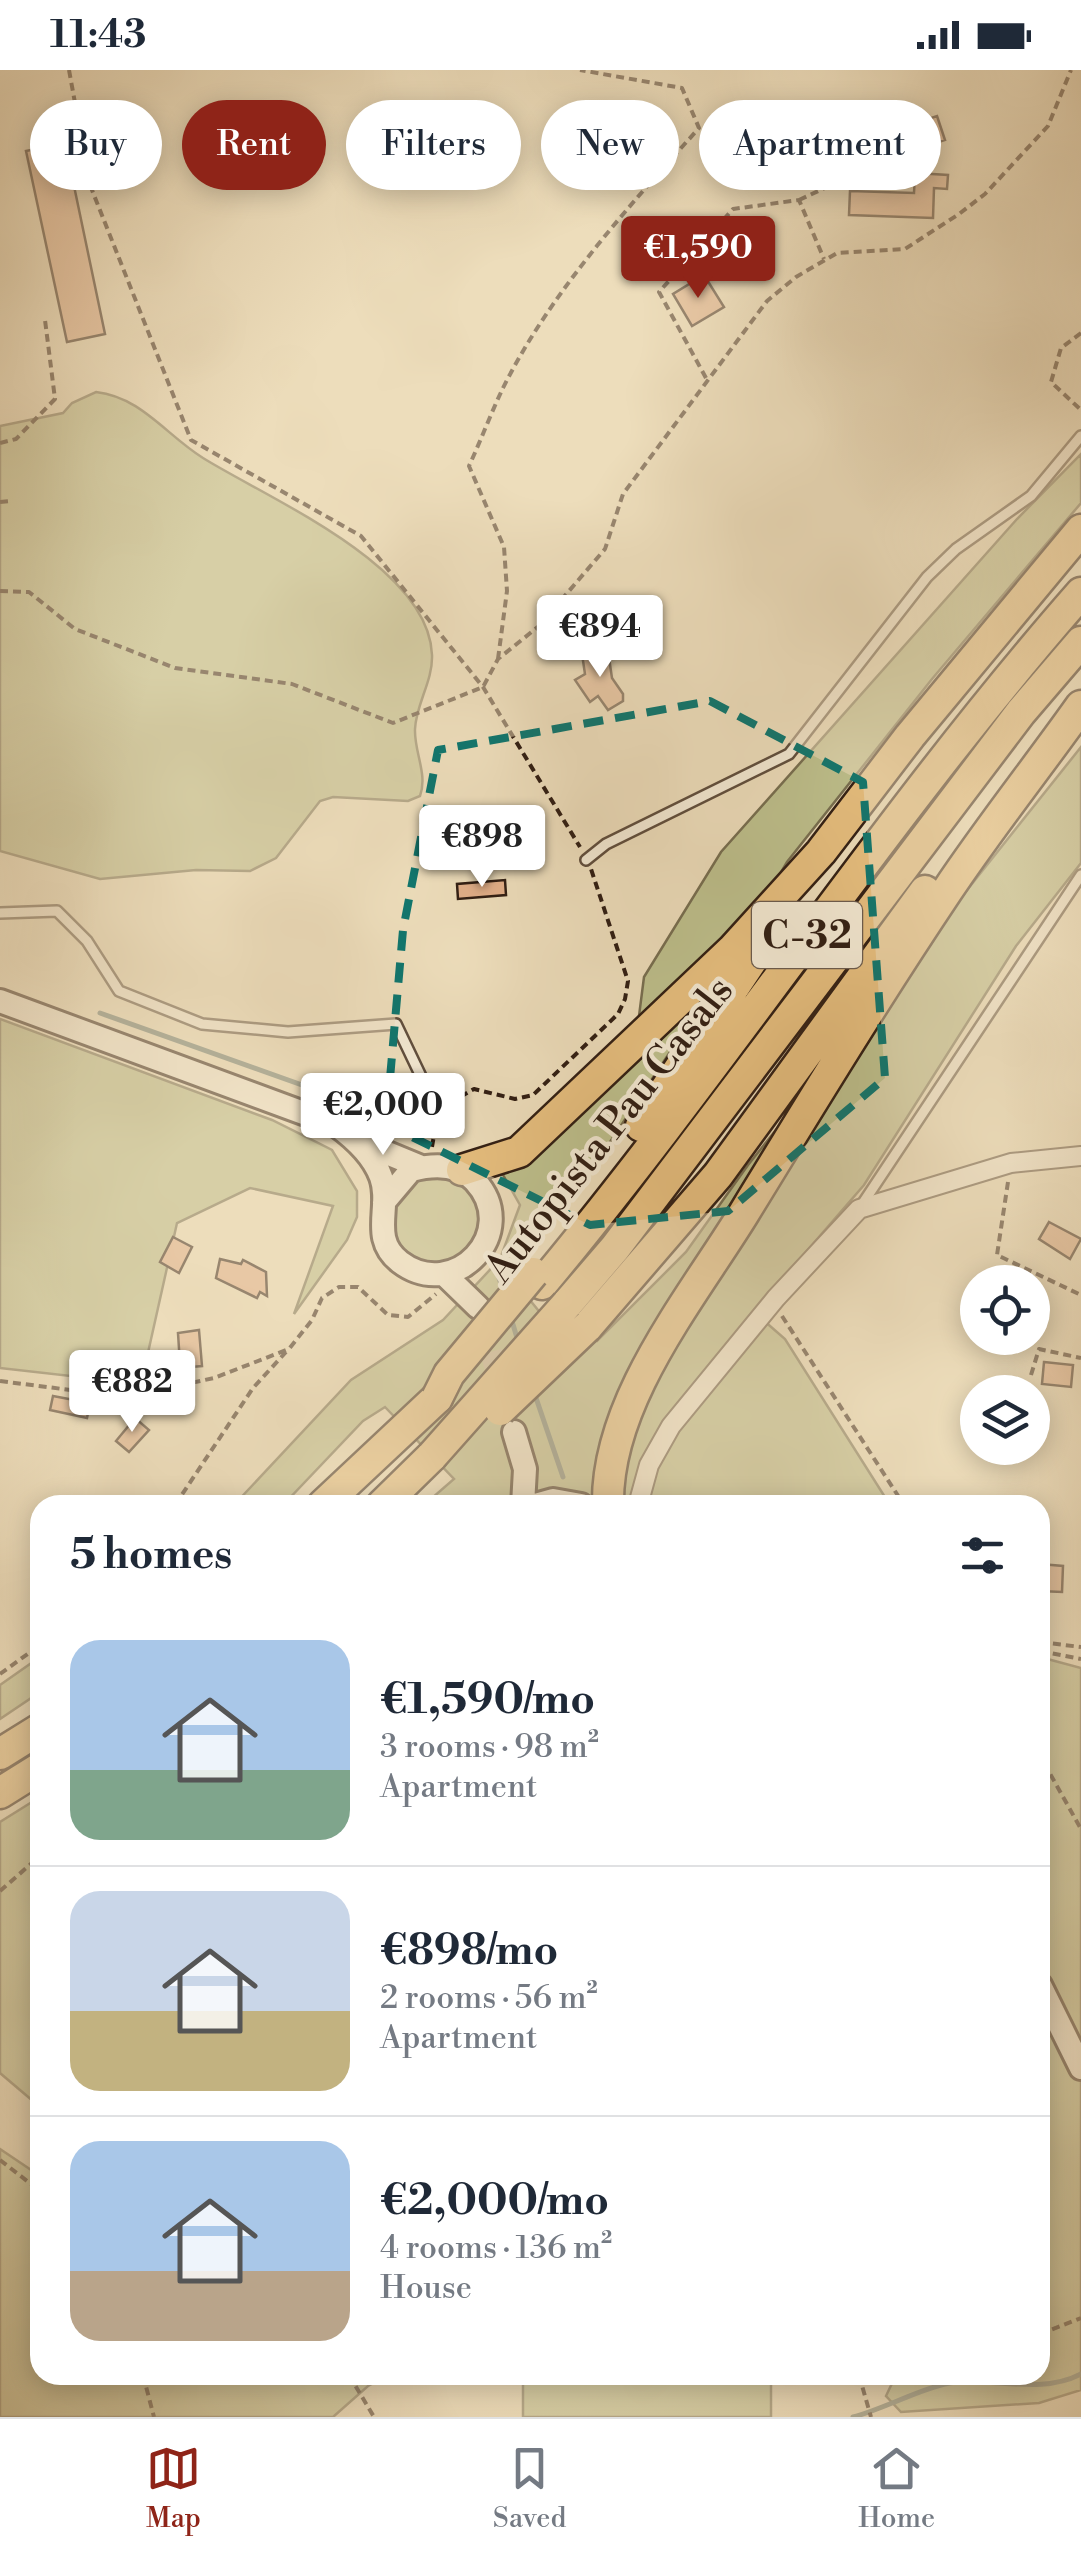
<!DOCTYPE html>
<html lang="en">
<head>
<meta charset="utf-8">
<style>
  :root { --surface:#fff; --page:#f6f6f7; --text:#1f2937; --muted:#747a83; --line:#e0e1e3; --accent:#8f2418 }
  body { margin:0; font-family:"Libre Bodoni",serif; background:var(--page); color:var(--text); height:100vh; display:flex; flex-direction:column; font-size:38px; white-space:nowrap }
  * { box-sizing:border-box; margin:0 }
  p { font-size:32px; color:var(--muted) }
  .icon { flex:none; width:55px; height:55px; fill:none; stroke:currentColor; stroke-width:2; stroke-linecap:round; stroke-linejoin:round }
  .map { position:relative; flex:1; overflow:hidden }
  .side { position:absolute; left:30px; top:1425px; width:1020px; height:890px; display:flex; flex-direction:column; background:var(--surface); border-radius:30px; box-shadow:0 5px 25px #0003 }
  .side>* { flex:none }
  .guide { position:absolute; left:30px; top:30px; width:1022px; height:90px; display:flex; gap:20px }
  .tools { position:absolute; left:960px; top:1195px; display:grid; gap:20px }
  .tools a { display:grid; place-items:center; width:90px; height:90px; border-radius:50%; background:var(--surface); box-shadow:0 5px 25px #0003; font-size:50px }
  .price { position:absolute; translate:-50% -85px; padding:0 22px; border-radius:10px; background:#fff; color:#222; font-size:32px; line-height:65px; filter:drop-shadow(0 2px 5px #0008) }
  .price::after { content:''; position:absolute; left:50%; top:60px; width:30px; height:22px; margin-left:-15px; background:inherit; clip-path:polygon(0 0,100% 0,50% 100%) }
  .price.current { background:var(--accent); color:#fff }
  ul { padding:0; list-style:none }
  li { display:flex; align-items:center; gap:30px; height:250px; padding:0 40px }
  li+li { border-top:2px solid var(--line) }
  li span { display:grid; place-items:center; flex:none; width:280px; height:200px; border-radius:30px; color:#555 }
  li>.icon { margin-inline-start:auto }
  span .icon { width:120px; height:120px; fill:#fffc; stroke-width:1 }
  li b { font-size:42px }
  h2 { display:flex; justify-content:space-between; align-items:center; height:120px; padding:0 40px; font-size:42px }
  .chip { padding:0 35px; border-radius:45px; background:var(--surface); box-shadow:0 5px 25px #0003; font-size:35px; line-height:90px }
  .chip.current { background:var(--accent); color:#fff }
  .status { display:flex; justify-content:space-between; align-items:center; height:70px; padding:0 50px; background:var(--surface); direction:ltr }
  .status svg { height:28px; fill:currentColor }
  .menu { display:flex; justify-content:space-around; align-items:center; height:140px; border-top:2px solid var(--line); background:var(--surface); font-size:28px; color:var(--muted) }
  .menu a { display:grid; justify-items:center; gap:5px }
  .menu .current { color:var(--accent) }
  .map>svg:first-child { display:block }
</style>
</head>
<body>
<div class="status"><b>11:43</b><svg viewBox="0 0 49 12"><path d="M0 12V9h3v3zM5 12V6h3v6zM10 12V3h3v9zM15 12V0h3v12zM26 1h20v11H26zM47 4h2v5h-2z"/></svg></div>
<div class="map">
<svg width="1081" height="2347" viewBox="0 0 1081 2347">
  <rect width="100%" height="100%" fill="#edddbb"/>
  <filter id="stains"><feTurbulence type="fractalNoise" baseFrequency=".002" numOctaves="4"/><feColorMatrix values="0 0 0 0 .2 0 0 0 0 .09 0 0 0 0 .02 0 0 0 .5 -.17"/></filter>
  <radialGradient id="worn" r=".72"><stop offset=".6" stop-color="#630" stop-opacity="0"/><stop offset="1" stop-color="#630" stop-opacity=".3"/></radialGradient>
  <path fill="#bdbf8c" stroke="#776e50" stroke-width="2.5" d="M96,322c45,5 70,43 107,66 66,41 226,108 229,197 1,26 -16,49 -17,74 -1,23 13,45 5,67l-12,5 -75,-4 -13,4 -44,57 -26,13 -54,-1 -96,9 -100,-28v-425l63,-13 9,-10z
    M1081,384v49l-149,176 -145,183 -73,124 -114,171 -70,86 -10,21 5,30 13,16 59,31 89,-89 62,-87 333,-418v116l-65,83 -152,239 -110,127 31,27 105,166h-466l30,-26 -69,-72 -22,14 -80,84h-49l117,-125 92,-60 57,-61 20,-54 -18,-32 55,-43 77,-75 10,-78 77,-125 296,-333z
    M0,949l272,101 60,30 25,41v26l-10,23 -53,74 39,-108 -83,-18 -73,35 -36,161 -141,-16z
    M392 1150a44 44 0 1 1 88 0a44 44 0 1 1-88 0Z
    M40,1587v35l-40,27v-34z
    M1040,1587l41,11v722l-42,13 -138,9 -15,-16 10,-21h144z
    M40,1727v310l-40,-34v-251z
    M0,2079l40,27v199h349l-21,11 -35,31h-333z
    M523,2305h248v42h-248z"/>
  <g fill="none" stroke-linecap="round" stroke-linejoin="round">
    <path stroke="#6f7d71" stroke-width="5" d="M100,943l317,113
      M497,1202l7,21
      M511,1248l7,23
      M535,1325l28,82
      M853,2347c31,-8 74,-32 104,-35 41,-3 86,12 124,-8"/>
  </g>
  <path fill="#e3b08a" stroke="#311e13" stroke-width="2.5" d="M937,46l8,24 -53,17 -7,-24z
    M65,73l40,191 -38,8 -41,-191z
    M915,103l33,2 -1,14 -13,-1 -1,30 -84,-3 1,-24 64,2z
    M704,205l20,32 -32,19 -19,-32z
    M608,581l4,27 11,16v7l-15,9 -10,-14 -8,6 -15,-22 10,-6 -3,-20z
    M505,810l1,15 -48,4 -1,-15z
    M1049,1152l32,17 -11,20 -31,-20z
    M173,1167l19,10 -13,26 -19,-11z
    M220,1189l21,5 2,-4 23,12 1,24 -7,-4 -3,6 -41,-20z
    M199,1260l3,36 -12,1 2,8 -29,10 5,-21h12l-2,-31z
    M1044,1292l29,3 -2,22 -29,-3z
    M53,1326l37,7 -3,15 -37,-8z
    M135,1348l14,12 -20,22 -13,-11z
    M1040,1494l23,2 -1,26 -22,-1z"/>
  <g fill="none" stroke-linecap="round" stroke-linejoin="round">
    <path stroke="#c7b799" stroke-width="22" stroke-dasharray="22 11" stroke-linecap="butt" d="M482,1250l20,70"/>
    <g stroke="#604e3d" stroke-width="14">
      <path id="lane" d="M586,790l20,-16 183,-90 138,-177 29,-28 75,-53 50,-60
        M0,843l57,-2 30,30 32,50 83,33 86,8 108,-8 42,88
        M861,1136l220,-331"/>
    </g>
    <g stroke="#604e3d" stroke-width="22">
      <path id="street" d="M638,1435l11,-40 22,-39 105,-128 83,-89 152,-46 70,-7"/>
    </g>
    <g stroke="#311e13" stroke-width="28">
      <path id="secondary" d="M0,931l336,124c18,13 37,30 45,52 11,30 -12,61 19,85 54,41 122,-30 75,-81 -17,-18 -41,-17 -64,-11l-27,32
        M358,1071l63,26
        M444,1204l34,33
        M514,1362l11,37 -2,36
        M535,1435l18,-5 28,5
        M1040,1915l41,83"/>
    </g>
    <g stroke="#311e13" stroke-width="35">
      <path id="highway" d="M641,1056l136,-203
        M462,1100l57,-18 213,-202 89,-98 89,-116 171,-206
        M542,1214c187,-225 346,-471 539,-691
        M567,1234l48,-56 406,-536 60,-70
        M587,1257l131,-152 207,-284
        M323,1435l114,-107
        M382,1435l50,-49
        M608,1435c-2,-104 83,-206 136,-292 66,-108 132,-216 203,-322 42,-63 90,-123 134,-185
        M0,1684l40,-25
        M0,1723l40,-25"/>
    </g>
    <path stroke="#311e13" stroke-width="4" stroke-dasharray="8 5" stroke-linecap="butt" d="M69,0l21,115 101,255 170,96 122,151 97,160
      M799,130l58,-27
      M1081,263l-20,15 -10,34 30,28
      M706,308l-47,-86 74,-83 66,-9 25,59
      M0,373l16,-4 39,-40 -10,-79
      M0,432l11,-1
      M0,521l29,1 46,37 100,39 117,16 101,39 90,-36 15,-28 41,-33 66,-77 18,-55 144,-193 29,-24 41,-24 68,-4 54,-35 26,-20 63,-68 23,-56
      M498,589l9,-68 -3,-44 -35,-81c12,-26 22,-53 34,-78 47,-95 126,-182 196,-260l-17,-40 -102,-18
      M449,1033l25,-14 41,10 18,-4 85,-81 7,-15 3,-18 -37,-112
      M432,1077l4,-24
      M1008,1112l-11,73 84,40
      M782,1246l122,189
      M1031,1305l8,-26 42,9
      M0,1311l125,16 89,-19 75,-29 23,-29 10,-22 17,-11h19l30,28 20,2 28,-23
      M175,1435l78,-117 33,-36
      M1040,1572l41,5
      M1040,1581l41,8
      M0,1604l40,-29
      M1040,1700h8l33,59
      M0,1821l40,-35
      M0,2090l40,31
      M1040,2264l41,-16
      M143,2305l11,42
      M349,2305l25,42
      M859,2305l12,42"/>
    <use href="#lane" stroke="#f3e9d3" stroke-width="9"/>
    <use href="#street" stroke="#f3e9d3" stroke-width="18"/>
    <use href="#secondary" stroke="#f3e9d3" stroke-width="22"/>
    <use href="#highway" stroke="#e6be7e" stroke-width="30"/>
    <g stroke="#311e13" stroke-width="35" stroke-linecap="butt">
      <path id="highway-bridge" d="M437,1328l12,-24 84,-101
        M500,1340l87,-83
        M432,1386l135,-152"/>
    </g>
    <use href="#highway-bridge" stroke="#e6be7e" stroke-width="30"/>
  </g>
  <path d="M0 0H1081V2347H0ZM710,631l153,81 22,296 -157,133 -138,14 -204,-101 17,-194 35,-180z" fill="#edddbb" fill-opacity=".55" fill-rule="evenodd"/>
  <path fill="none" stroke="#0f766e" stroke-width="8" stroke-dasharray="20 12" stroke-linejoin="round" d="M710,631l153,81 22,296 -157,133 -138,14 -204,-101 17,-194 35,-180z"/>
  <g text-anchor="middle" stroke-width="9" stroke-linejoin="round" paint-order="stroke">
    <rect fill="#f3e9d3" stroke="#6b5b4d" stroke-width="2.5" x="752" y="832" width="110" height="66" rx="8"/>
    <g font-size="38" font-weight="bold" fill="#311e13">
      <text x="807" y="878">C-32</text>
    </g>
    <g font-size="40" fill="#311e13" stroke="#f3e9d3">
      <text transform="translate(608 1059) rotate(-52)" y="14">Autopista Pau Casals</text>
    </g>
  </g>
  <rect width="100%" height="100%" filter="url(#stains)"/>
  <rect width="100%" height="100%" fill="url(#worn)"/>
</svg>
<div class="tools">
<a><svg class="icon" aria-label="locate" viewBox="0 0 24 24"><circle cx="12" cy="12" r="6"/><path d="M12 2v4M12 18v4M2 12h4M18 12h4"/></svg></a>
<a><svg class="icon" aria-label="layers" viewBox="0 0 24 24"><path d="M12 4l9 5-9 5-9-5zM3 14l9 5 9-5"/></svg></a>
</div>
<b class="price current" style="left:698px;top:231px">€1,590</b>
<b class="price" style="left:600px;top:610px">€894</b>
<b class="price" style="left:482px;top:820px">€898</b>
<b class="price" style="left:383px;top:1088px">€2,000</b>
<b class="price" style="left:132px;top:1365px">€882</b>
<div class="guide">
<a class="chip">Buy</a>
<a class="chip current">Rent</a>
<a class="chip">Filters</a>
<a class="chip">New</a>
<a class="chip">Apartment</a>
</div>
<section class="side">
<h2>5 homes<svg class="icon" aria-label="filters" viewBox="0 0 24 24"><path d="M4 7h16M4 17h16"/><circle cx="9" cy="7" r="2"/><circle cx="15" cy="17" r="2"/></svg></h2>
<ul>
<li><span style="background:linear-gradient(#a9c7e8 65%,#7fa58c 0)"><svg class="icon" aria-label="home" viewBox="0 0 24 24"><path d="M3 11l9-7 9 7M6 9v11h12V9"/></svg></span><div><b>€1,590/mo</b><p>3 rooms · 98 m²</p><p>Apartment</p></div></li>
<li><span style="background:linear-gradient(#c9d6e8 60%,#c2b280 0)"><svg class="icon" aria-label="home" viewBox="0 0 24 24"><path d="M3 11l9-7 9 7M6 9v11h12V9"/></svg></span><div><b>€898/mo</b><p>2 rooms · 56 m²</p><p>Apartment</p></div></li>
<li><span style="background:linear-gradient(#a9c7e8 65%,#b9a48a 0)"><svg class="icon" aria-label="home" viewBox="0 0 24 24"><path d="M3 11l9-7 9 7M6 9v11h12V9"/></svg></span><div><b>€2,000/mo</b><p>4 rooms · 136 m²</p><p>House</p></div></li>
</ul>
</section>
</div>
<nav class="menu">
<a class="current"><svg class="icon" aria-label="map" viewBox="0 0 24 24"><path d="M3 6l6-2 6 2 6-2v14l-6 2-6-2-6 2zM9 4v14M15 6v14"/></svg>Map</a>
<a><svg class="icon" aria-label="saved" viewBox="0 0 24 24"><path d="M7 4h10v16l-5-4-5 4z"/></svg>Saved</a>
<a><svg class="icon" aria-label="home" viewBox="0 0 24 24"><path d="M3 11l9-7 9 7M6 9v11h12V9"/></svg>Home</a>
</nav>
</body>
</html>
